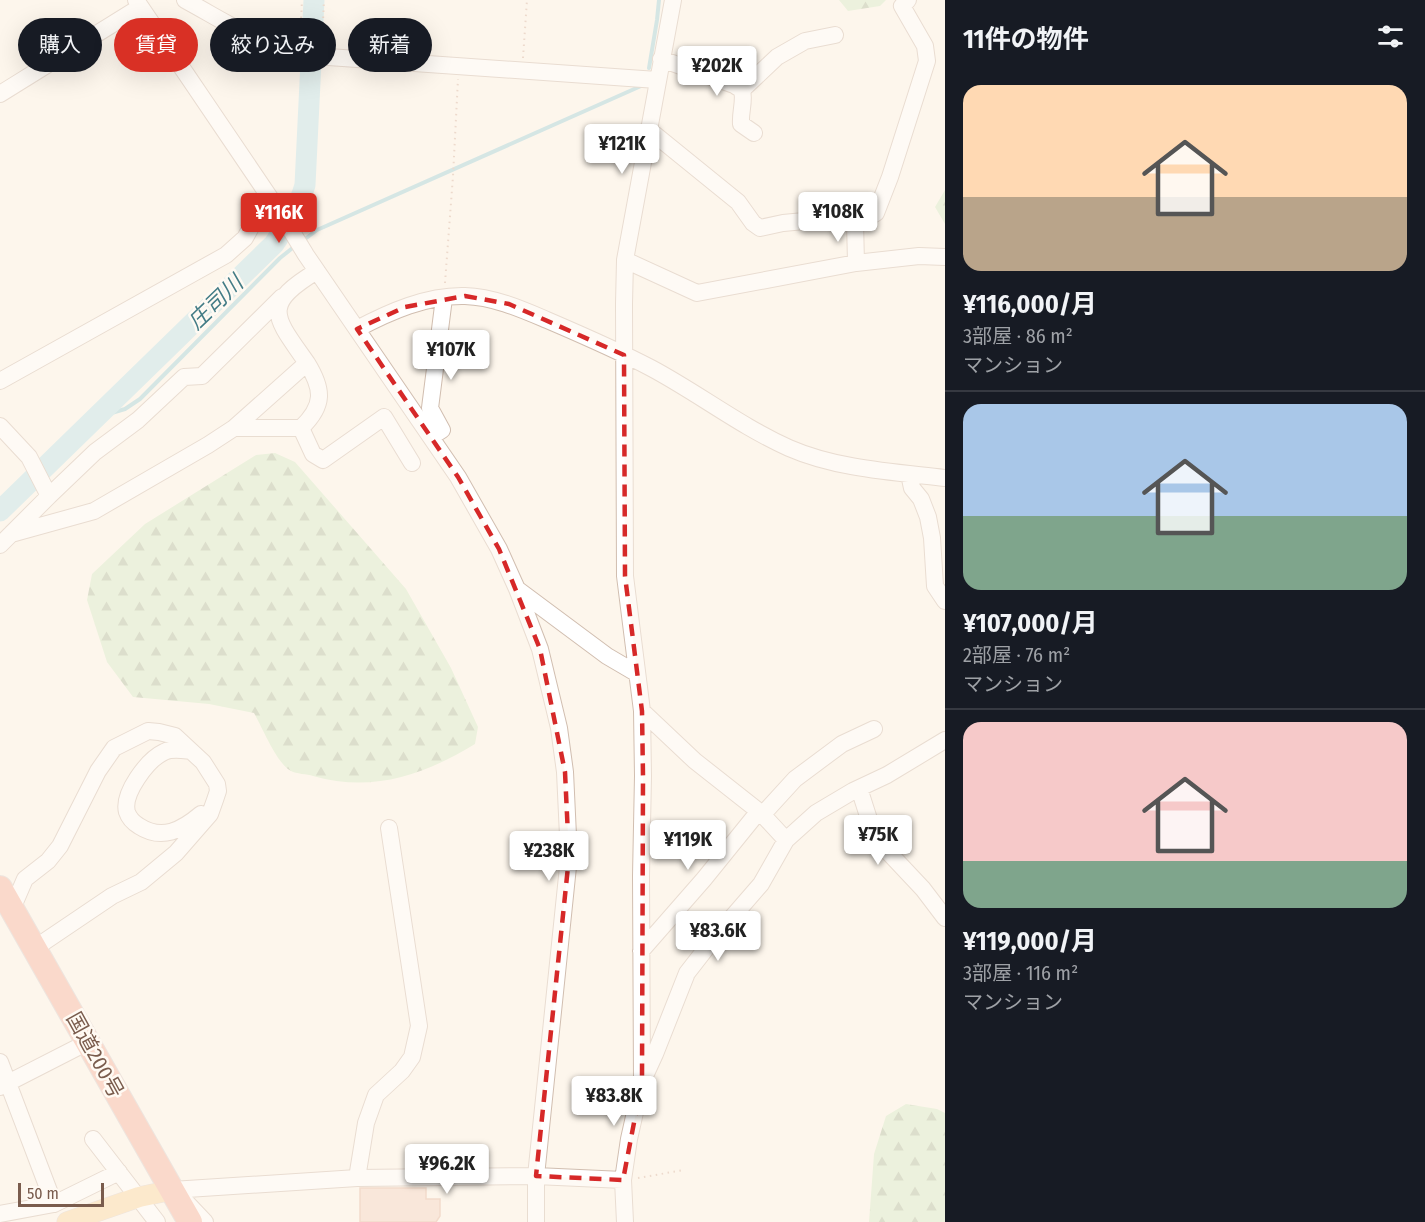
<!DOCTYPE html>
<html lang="ja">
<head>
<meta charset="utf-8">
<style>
  :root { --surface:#171b24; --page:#20242c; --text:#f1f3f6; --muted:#9ea1a6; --line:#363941; --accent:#d93025 }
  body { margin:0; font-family:"Fira Sans Condensed","Noto Sans JP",sans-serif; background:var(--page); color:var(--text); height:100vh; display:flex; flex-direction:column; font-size:22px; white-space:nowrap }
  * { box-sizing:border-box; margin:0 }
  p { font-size:20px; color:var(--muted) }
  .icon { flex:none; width:33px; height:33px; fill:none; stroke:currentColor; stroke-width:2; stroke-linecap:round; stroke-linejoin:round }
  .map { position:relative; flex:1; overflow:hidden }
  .panel { display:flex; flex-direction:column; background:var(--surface); width:480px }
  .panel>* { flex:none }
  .top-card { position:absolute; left:18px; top:18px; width:570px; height:54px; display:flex; gap:12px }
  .scale { position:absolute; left:18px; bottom:15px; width:86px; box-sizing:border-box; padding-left:6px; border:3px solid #7a5c4d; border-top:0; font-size:16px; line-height:21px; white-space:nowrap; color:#7a5c4d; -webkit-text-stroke:4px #fffaf3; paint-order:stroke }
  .price { position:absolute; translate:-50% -51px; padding:0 14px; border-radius:6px; background:#fff; color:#222; font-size:20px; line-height:39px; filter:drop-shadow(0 2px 3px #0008) }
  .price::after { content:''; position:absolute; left:50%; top:36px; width:18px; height:14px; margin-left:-9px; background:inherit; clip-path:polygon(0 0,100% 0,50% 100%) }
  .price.active { background:var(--accent); color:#fff }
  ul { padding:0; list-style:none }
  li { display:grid; align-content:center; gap:12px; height:318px; padding:0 18px }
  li+li { border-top:2px solid var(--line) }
  li span { display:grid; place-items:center; height:186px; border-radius:18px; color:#555 }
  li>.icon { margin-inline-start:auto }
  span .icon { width:108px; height:108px; fill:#fffc; stroke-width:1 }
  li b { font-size:26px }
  h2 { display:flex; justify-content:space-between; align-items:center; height:72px; padding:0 18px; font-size:26px }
  .chip { padding:0 21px; border-radius:27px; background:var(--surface); box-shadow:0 6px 24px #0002; font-size:21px; line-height:54px }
  .chip.active { background:var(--accent); color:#fff }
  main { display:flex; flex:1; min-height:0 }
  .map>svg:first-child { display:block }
</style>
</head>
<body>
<main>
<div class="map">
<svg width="945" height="1222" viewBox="0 0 945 1222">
  <defs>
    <pattern id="forest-firs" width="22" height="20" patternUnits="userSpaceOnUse" patternTransform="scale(1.5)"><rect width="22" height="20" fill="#d8ecc9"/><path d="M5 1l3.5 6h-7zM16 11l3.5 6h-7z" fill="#b4c2a5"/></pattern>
  </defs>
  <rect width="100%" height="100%" fill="#fdf6ec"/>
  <path fill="url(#forest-firs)" d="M839,0h47l-6,6 -32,5z
    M945,190v34l-10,-17z
    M275,453l20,9 111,127 45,79 27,59 -3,17c-51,31 -102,49 -162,32 -6,-2 -17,-2 -22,-5 -14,-7 -29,-44 -37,-58l-45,-9 -76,-7 -26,-35 -20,-62 5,-26 53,-50 111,-69z
    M906,1104l31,5 8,4v109h-76l5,-68 12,-38z"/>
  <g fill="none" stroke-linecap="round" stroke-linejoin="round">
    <path stroke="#a5d3da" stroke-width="4" d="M649,68l8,-48 2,-20
      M301,242l16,-12 324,-144
      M98,417l27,-8 15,-10 140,-141 15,-12"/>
    <path stroke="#bfe3e8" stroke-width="21" d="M0,511l274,-267c13,-19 25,-37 31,-59l9,-185"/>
  </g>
  <path fill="#f3d5c3" stroke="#e6bba3" stroke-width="1.5" d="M360,1188h66v11h14v17l-4,6h-76z"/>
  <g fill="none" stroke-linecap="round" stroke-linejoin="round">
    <g stroke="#d1beb0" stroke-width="18">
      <path id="minor" d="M136,0l145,214 25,41 152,222 41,72 18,40 23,60 19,79 6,44 4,85 -33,319v46
        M185,0c37,20 73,44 115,55l357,25
        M661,59l73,26 8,5c3,11 -2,22 -1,34l13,9
        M742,90l35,-33 28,-16 30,-6
        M0,94l140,-87
        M648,129l90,73 15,21 7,5 23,-5 32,-3 45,2 16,-9 14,-36 37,-116 -2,-15 -23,-40 6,-6
        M855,221l1,42
        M625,260l72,33 159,-30 63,-7 26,1
        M357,329c32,-17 70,-34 108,-33 29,1 56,13 82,24 35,15 70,30 104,48 47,25 89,58 138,80 48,21 105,24 156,30
        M0,381l226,-126 19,-17 23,-42
        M0,426l29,31 20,39 -49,49
        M234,428h67c24,-23 22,-39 6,-65
        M301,428l12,26 10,6 61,-43 28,46
        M431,437l11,-7 -12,-22 14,-110
        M909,474l3,14 9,11 7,18 4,21 3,48 10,15
        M49,496l46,-44 43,-32 46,-43 18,-1 80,-79
        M11,534l83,-23 114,-66 26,-17 73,-65c-33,-47 -46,-58 10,-92
        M517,589l90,67 29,17
        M642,711l53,50 66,52 25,27
        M191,751c-9,-1 -19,-3 -27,1 -17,8 -42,42 -37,60 2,6 7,11 12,14 23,15 43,4 62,-12
        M859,788l16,50 48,51 22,29
        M763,814l32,-35 47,-35 32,-15
        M12,909l13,-30 23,-18 12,-15 38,-75 16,-23 34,-17 11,1 16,4 28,26 14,22 1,7 -3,9 -5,14 -34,39 -35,29 -29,14 -77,52
        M641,951l63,-72 55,-68
        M0,1062l54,142 65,-32
        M644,1078l11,-24 32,-81 28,-36 46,-53 25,-44 30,-27 37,-22 34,-16 58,-35
        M0,1087l88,-45
        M93,1139l64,83
        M357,1178l9,-55 10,-28 26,-24 10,-14 7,-31 -30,-198
        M172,1190l185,-12 179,-2 87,4
        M186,1202l19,20
        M0,1214l54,-10
        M625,1222l-2,-42 6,-41 13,-58 -1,-205 2,-100 -1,-65 -17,-135 -1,-272 1,-44 48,-260"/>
    </g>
    <g stroke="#dad1cd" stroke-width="21">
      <path id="major" d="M67,1222l72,-25 33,-7"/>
    </g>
    <g stroke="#dad1cd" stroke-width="26">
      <path id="highway" d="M0,888l190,334"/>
    </g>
    <path stroke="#d9b8a5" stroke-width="2" stroke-dasharray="1.5 4.5" stroke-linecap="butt" d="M300,42l2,-42
      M322,42l2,-42
      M523,58l4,-58
      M445,283l8,-107 5,-97
      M638,1178l46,-8"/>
    <use href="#minor" stroke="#fff" stroke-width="16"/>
    <use href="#major" stroke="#fbd9a5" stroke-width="20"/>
    <use href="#highway" stroke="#f7b7a3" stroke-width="24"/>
  </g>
  <path d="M0 0H945V1222H0ZM465,296l44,8 115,51 1,221 17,135 1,65 -1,305 -19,99 -87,-4 33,-319 -4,-85 -25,-123 -41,-100 -41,-72 -101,-148 48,-22z" fill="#fdf6ec" fill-opacity=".55" fill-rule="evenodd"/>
  <path fill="none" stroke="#d62828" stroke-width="4.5" stroke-dasharray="12 8" stroke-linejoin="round" d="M465,296l44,8 115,51 1,221 17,135 1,65 -1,305 -19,99 -87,-4 33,-319 -4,-85 -25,-123 -41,-100 -41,-72 -101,-148 48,-22z"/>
  <g text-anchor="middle" stroke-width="5" stroke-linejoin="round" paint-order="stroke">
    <g font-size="21" fill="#7a5c4d" stroke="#fffaf3">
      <text transform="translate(95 1055) rotate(61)" y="7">国道200号</text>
    </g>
    <g font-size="22" font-style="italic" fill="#437c86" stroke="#fffaf3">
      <text transform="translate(215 302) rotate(-44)" y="8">庄司川</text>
    </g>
  </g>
</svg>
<div class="scale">50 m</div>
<b class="price" style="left:717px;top:97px">¥202K</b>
<b class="price" style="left:622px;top:175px">¥121K</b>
<b class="price" style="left:838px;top:243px">¥108K</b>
<b class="price active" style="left:279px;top:244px">¥116K</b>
<b class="price" style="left:451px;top:381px">¥107K</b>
<b class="price" style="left:878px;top:866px">¥75K</b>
<b class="price" style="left:688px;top:871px">¥119K</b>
<b class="price" style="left:549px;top:882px">¥238K</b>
<b class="price" style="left:718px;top:962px">¥83.6K</b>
<b class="price" style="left:614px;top:1127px">¥83.8K</b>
<b class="price" style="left:447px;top:1195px">¥96.2K</b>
<div class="top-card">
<a class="chip">購入</a>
<a class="chip active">賃貸</a>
<a class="chip">絞り込み</a>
<a class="chip">新着</a>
</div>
</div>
<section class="panel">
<h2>11件の物件<svg class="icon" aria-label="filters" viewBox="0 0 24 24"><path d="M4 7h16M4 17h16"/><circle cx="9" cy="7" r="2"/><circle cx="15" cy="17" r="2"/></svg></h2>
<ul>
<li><span style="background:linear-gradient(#ffd9b3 60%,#b9a48a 0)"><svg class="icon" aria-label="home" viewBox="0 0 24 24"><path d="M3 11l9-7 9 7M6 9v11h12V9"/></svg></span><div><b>¥116,000/月</b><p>3部屋 · 86 m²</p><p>マンション</p></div></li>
<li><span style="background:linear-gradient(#a9c7e8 60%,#7fa58c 0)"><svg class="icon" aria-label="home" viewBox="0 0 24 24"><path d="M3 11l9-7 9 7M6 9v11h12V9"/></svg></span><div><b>¥107,000/月</b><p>2部屋 · 76 m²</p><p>マンション</p></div></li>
<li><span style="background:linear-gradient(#f6c9c9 75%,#7fa58c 0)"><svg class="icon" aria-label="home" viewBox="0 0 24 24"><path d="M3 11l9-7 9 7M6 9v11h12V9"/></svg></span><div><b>¥119,000/月</b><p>3部屋 · 116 m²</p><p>マンション</p></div></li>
</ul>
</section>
</main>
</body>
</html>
